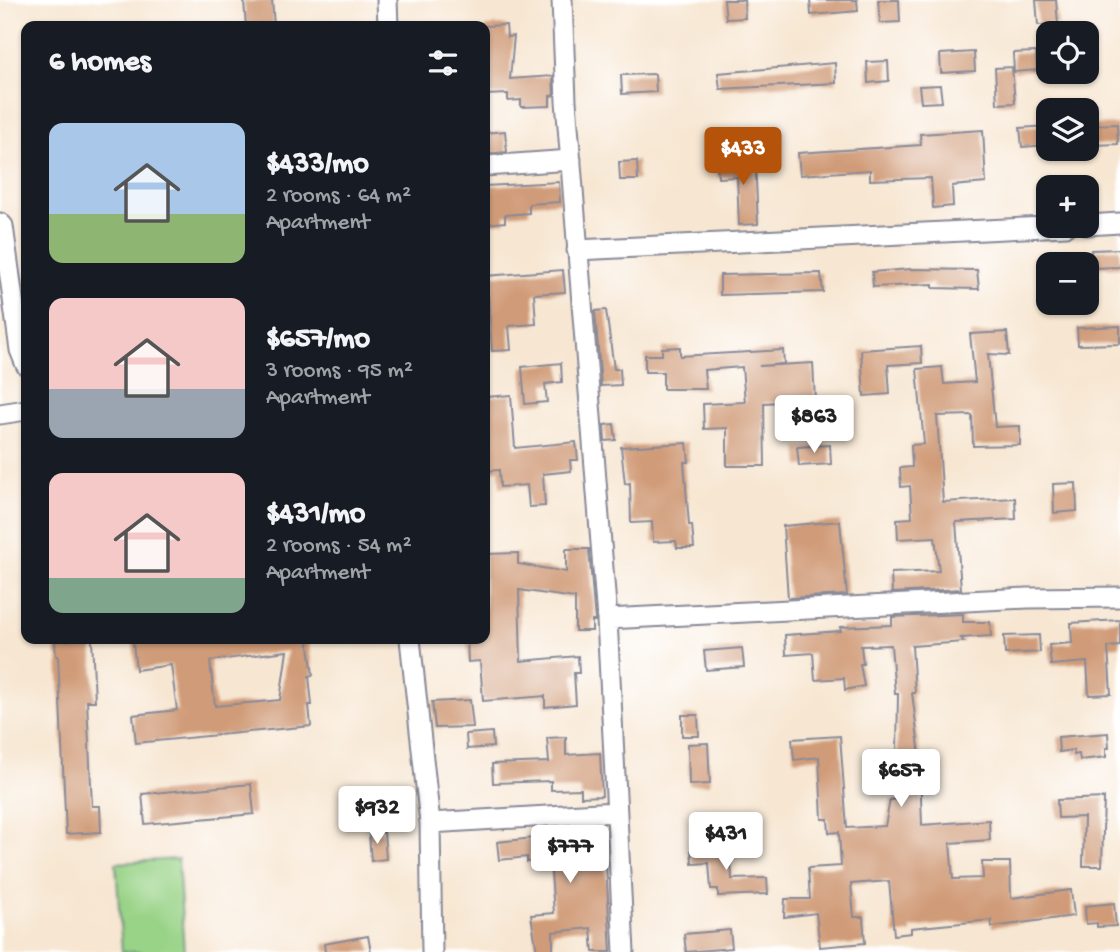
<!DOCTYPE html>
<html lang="en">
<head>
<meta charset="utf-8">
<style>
  :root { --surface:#171b24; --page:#20242c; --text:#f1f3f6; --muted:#9ea1a6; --accent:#b45309 }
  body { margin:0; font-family:"Gochi Hand",sans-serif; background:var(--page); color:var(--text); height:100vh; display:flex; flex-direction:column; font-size:26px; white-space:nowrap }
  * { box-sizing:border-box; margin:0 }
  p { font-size:23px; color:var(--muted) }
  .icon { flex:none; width:38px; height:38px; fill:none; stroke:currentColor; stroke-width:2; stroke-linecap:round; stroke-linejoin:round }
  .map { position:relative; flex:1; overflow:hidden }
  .side { position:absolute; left:21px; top:21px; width:469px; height:623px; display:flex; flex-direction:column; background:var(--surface); border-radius:14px; box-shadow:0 2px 5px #0004 }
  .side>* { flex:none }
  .tools { position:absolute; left:1036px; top:21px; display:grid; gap:14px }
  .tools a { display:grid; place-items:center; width:63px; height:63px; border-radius:14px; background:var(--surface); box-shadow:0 2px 5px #0004; font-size:35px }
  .price { position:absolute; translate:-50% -60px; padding:0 16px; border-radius:7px; background:#fff; color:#222; font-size:23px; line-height:46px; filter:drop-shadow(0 2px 4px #0008) }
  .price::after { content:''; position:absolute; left:50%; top:42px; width:21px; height:16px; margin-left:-10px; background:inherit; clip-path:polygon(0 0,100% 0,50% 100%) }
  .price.selected { background:var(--accent); color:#fff }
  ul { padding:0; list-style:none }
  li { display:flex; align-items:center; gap:21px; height:175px; padding:0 28px }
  li span { display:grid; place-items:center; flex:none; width:196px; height:140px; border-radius:14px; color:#555 }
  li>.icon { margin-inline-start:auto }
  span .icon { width:84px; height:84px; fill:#fffc; stroke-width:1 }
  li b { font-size:30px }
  h2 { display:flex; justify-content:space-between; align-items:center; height:84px; padding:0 28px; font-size:30px }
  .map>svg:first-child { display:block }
</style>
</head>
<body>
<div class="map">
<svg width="1120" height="952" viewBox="0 0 1120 952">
  <rect width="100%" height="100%" fill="#fff"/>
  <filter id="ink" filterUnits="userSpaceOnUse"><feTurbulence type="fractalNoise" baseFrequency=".0143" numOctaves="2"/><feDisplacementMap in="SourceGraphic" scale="14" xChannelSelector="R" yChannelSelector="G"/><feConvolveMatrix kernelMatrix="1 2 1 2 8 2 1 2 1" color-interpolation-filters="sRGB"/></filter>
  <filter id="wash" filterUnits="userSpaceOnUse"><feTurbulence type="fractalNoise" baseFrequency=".00686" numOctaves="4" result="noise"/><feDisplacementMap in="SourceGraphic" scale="28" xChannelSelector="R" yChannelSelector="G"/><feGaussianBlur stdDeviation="1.57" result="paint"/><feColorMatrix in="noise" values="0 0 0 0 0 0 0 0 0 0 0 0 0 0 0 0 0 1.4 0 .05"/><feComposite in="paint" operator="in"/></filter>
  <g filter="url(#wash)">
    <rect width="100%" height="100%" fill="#f7e6d1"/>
    <path fill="#99d387" stroke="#5a8172" stroke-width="2" d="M178,859l6,93h-62l-6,-89z"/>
    <g id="blocks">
      <path fill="#d09b78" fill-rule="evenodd" d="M272,0l2,26h-28l-2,-24z
        M724,0h20l1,18 -19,1z
        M810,0h47l1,11 -47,4z
        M878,0h21l1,22 -20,1z
        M1036,0h20l2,24 -20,1z
        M506,25l1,12 7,-1 -4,43 43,-3 1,19 -4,1v10l-29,1v-7l-13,1v-7l-23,1v-69z
        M974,52l1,19 -34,2 -1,-19z
        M1036,52l1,18 -23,2 -1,-19z
        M888,61l1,20 -21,2 -1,-21z
        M835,63l1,20 -116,6 -2,-16z
        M1012,67l3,36 -18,1 -2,-36z
        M655,74l1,18 -34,2 -1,-19z
        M940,85l2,17 -21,1 -2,-17z
        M1117,124l1,20 -24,1 -1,-20z
        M1048,126v19l-26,2 -2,-19z
        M983,130l3,53 -34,3 1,20 -20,2 -2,-30 -61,2v-10l-70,5 -2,-22 123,-8 -1,-11z
        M505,131l2,21 -22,2v-21z
        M755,159l3,65 -19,1 -2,-48 -19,1 -1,-17z
        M637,161l1,19h-18l-1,-18z
        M559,182l1,20 -31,2v9l-24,2v7l-19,2 -1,-38z
        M1120,249v18l-28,1 -1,-18z
        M911,269l66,1 2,19 -46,-1v-4l-60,3 -1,-15z
        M563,270l2,22 -31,2 2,30 -27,2 2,24 -19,1 -4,-56h-3v-19z
        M821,273l2,19 -103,3v-20z
        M606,310l8,59h6l1,16 -20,1 -6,-75z
        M1120,326v18l-42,1 -1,-17z
        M1007,332l2,23 -21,-1 7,73 25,-1v19l-47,1 -1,-31 -35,1 6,86 72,-4 1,21 -60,3 5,67 -69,4 -1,-20 48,-2 -4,-34 -37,2 -1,-20 15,-1 -2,-32 -9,1 -1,-19 12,-1 -1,-22 13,-1 -7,-75 25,-2 2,17 31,-2 -5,-48z
        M921,346l1,17 -34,2 2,29 -26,2 -3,-46z
        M680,347v9l103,-6 1,14 -25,2 54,-3 2,37 -51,3 1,63h-38v-38l-23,1 -1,-25 42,-2 -3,-35 -38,3 2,19h-43v-17h-18v-17h17v-7z
        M561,363l1,19 -17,2 2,18 -22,2 -3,-37z
        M511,395l4,53 61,-6 2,18h-8l1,11 -28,3 2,32 -16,1 -2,-22 -27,2 -1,-17 -14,1v-74z
        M614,424l2,16 -11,1 -1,-16z
        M687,443l2,19h-5l5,63h3l2,23h-17l-1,-7 -23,1 -1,-20 -21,1 -1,-40 -5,1 -4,-37z
        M830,445l1,19 -32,2 -2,-19z
        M1076,483l1,28 -23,2 -1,-29z
        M840,521l7,74 -59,3 -5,-72z
        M566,549h23l6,72h-3v10h-17v-33l-56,-8 2,71 57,-5 1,17h-5l2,31 -31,3v-11l-62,5 -3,-40 -12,1 -1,-23h18v-85l33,-1v11l48,8z
        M963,614v8h27l1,14 -30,2 3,4 -52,4 3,47h-3l10,78h-2l2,54 67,-5 1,20 -40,3 3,36 30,-1 -1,-16h28l1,36 60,-8 3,26 -82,11 -1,-7 -80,8v5l-17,2 -5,-54 -38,3 3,33h9l2,26 -45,4 -4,-34 -32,4 1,-18h25l-2,-31 33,-2 -2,-34 -10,1 -1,-14h-6l-3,-62 -25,3 -2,-21 48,-3 7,92 38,-2 5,-26 10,-1 -3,-47 1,-58h-3l-4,-49 -30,1 2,18h-3l4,22 -19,4 -1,-12 -29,2 -2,-27 -27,2 -1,-20 56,-4 -1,-4 52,-2v-8z
        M1120,620v26l-12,1 3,47 -22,1 -2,-33 -36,3 -2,-20 23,-2 -1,-20z
        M1039,635l1,17 -35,2 -1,-18z
        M92,639l3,62h-8l5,105h8l1,26 -35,2 -8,-178h-2l-1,-15z
        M159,639h149l5,36 -4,1 3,29h-3l2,21 -175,17 -3,-28 44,-5 -6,-45 -35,5 -3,-28zM287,651l-7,49 -65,6 -5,-45z
        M742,648l2,19 -38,3 -2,-19z
        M470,700l3,27 -38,1 -3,-26z
        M682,715h16l1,21h-17z
        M492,732l1,15 -26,2 -1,-15z
        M1108,733l1,15h-3v9l-26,3 -1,-6 -5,1v-5l-15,2 -1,-15z
        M566,737v18l34,-2 2,43 -21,1v-8l-30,1v-9l-58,2 -1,-19 57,-2 -2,-24z
        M708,743l2,41 -21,1 -1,-41z
        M251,784l3,30 -109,10 -3,-30z
        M1104,798l-2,68h-19l1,-49 -26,1 -1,-18z
        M604,830l7,122h-18l-2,-24 -38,4v20h-16l-6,-37 23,-2 -4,-54 -23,3v-5l-28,3 -2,-18z
        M384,832l2,27 -15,2 -2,-28z
        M730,843l2,36 35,-1 1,16 -50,2v-7h-7l-2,-26 -17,1 -1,-18z
        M1114,903l2,23 -19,1v-4l-11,1 -1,-18z
        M730,930l2,18 -46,4 -2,-18z
        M368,936l3,16h-46l-1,-8z"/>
    </g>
  </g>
  <g filter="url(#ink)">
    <use href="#blocks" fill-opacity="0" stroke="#898a98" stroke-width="2"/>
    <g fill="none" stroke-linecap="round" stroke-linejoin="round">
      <g stroke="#898a98" stroke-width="23">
        <path id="minor" d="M387,0l1,26
          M562,0l4,101 41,518 17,333
          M485,166l86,-6
          M0,223l3,3 17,124 6,15
          M1087,225l33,-2
          M577,250l489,-24
          M0,414l26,-4
          M607,619l421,-21 92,-1
          M410,639l20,184 2,129
          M430,823l186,-11"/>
      </g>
      <use href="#minor" stroke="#fff" stroke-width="19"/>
    </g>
  </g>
</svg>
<div class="tools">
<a><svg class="icon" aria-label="locate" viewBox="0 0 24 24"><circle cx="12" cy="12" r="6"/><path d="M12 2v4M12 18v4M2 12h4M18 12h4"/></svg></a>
<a><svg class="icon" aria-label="layers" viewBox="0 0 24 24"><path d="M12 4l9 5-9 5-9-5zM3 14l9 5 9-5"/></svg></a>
<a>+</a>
<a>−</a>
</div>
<b class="price selected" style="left:743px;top:187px">$433</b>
<b class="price" style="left:814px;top:455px">$863</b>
<b class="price" style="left:901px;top:809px">$657</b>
<b class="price" style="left:377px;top:846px">$932</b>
<b class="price" style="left:726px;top:872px">$431</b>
<b class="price" style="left:570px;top:885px">$777</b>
<section class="side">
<h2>6 homes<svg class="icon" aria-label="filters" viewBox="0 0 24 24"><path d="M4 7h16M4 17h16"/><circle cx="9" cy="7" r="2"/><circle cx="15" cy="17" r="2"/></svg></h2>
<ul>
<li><span style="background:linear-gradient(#a9c7e8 65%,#8fb573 0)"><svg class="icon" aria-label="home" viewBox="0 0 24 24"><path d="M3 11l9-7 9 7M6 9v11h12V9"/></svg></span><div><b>$433/mo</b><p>2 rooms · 64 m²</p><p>Apartment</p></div></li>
<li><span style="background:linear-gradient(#f6c9c9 65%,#9aa5b1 0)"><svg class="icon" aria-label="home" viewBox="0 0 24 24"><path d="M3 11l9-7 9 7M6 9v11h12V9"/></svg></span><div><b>$657/mo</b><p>3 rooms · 95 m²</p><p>Apartment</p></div></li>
<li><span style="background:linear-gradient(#f6c9c9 75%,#7fa58c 0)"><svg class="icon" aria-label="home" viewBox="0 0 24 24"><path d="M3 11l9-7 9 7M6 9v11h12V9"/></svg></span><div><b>$431/mo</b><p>2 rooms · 54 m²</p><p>Apartment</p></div></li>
</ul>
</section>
</div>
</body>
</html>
